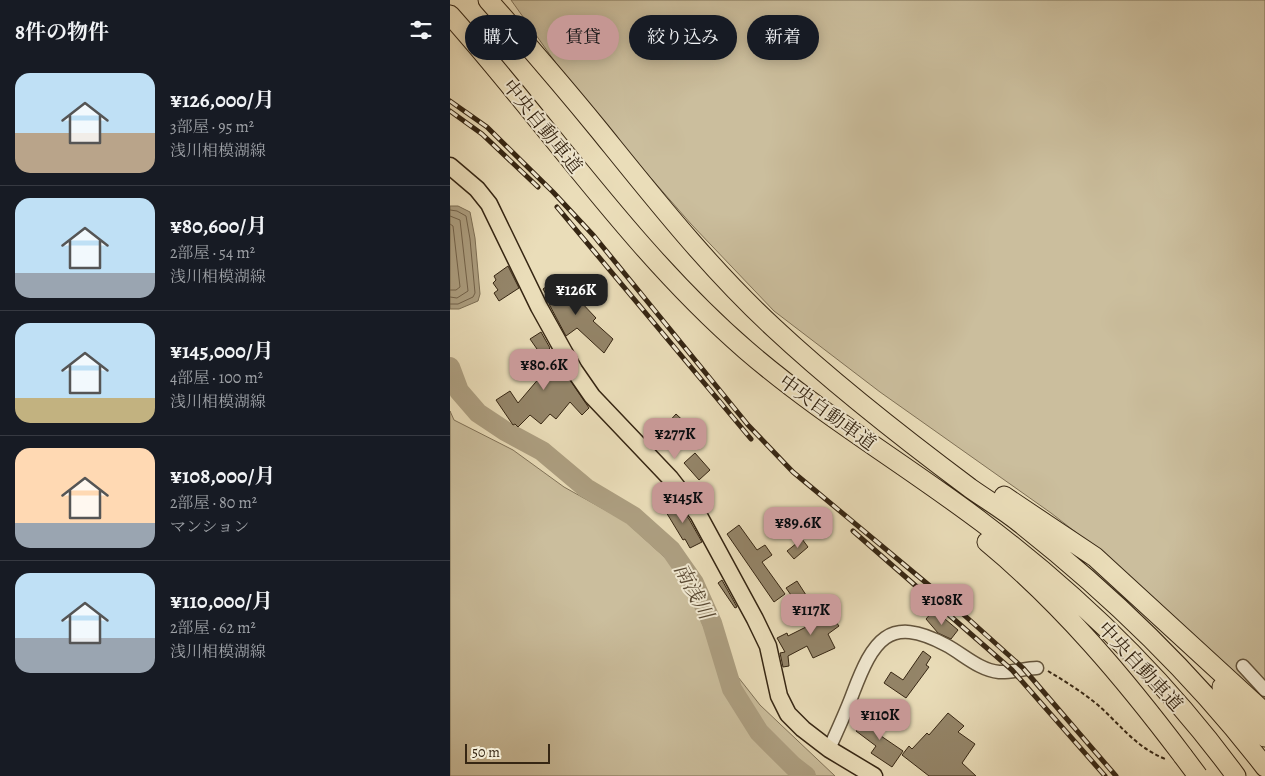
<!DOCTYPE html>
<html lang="ja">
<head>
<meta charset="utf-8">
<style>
  :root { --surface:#171b24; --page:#20242c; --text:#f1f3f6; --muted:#9ea1a6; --line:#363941; --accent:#c59692 }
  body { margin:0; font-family:Alegreya,"Noto Serif JP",serif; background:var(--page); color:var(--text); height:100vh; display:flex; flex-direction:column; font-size:19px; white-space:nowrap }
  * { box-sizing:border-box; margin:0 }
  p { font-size:16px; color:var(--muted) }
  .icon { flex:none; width:28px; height:28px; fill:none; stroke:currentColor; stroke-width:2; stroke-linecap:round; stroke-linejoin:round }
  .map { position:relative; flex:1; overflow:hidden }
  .details { display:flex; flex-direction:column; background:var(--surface); width:450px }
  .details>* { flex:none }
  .guide { position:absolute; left:15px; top:15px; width:475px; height:45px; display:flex; gap:10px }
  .scale { position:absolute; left:15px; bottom:12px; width:85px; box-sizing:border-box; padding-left:5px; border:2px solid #362613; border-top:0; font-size:14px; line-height:18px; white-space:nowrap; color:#362613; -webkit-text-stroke:4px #f1e9d2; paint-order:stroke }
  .price { position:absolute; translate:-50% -42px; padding:0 11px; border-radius:10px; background:var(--accent); color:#111; font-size:16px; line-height:32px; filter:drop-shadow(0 1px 2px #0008) }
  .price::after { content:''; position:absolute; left:50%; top:30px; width:15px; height:11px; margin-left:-8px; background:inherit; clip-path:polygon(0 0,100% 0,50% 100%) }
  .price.on { background:#222; color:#fff }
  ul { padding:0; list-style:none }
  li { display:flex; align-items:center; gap:15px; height:125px; padding:0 15px }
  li+li { border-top:1px solid var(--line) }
  li span { display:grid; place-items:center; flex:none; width:140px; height:100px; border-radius:15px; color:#555 }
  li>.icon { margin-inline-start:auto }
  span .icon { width:60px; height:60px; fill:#fffc; stroke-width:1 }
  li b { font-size:21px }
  h2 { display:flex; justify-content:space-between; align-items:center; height:60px; padding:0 15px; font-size:21px }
  .chip { padding:0 18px; border-radius:22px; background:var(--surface); box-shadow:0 2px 12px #0003; font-size:18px; line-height:45px }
  .chip.on { background:var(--accent); color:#111 }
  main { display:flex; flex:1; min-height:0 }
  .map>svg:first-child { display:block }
</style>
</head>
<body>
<main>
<section class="details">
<h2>8件の物件<svg class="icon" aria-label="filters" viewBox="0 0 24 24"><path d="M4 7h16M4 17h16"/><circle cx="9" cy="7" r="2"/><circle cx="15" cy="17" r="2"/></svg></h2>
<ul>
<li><span style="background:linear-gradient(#bfe0f5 60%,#b9a48a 0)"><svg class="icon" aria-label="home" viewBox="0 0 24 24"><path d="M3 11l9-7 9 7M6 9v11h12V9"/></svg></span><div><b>¥126,000/月</b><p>3部屋 · 95 m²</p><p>浅川相模湖線</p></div></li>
<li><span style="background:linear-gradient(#bfe0f5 75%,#9aa5b1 0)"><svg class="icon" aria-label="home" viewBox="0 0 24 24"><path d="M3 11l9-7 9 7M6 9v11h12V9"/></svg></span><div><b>¥80,600/月</b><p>2部屋 · 54 m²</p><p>浅川相模湖線</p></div></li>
<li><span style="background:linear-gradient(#bfe0f5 75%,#c2b280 0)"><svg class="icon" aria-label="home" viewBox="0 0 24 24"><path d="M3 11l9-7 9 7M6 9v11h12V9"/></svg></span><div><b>¥145,000/月</b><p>4部屋 · 100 m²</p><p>浅川相模湖線</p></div></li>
<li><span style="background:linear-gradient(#ffd9b3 75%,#9aa5b1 0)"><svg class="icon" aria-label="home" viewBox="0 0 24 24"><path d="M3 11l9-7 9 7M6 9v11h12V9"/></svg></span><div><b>¥108,000/月</b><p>2部屋 · 80 m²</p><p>マンション</p></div></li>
<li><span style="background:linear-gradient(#bfe0f5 65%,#9aa5b1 0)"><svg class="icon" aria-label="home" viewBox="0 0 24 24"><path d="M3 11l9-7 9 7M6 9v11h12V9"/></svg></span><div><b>¥110,000/月</b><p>2部屋 · 62 m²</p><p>浅川相模湖線</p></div></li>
</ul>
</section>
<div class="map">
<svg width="815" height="776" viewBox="0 0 815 776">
  <rect width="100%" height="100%" fill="#eaddb9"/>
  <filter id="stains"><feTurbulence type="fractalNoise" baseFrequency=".004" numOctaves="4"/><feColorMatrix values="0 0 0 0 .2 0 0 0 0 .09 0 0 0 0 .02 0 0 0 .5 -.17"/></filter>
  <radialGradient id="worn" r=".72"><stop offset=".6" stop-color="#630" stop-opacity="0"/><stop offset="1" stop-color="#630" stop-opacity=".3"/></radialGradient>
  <path fill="#cbbe9d" stroke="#807258" d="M61,0h754v705l-48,-42 -104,-102 -62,-48 -171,-121 -106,-81 -83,-87 -48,-55 -80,-96z
    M0,411l4,9 59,30 51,37 61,34 57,52 27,67 51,65 75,71h-385z"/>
  <path fill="#ad9f81" stroke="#7d6f55" d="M0,206h8l12,6 5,26 5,56 -2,7 -19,8h-9z"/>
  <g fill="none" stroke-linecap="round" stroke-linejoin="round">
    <path stroke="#72624a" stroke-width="1" d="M0,210l7,1 9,5 4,23 5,54 -2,4 -15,7h-8
      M0,216l10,4 8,71 -11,7 -7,-1
      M0,224l3,2 7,61 -4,3h-6"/>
    <path stroke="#ad9f81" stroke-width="20" d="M0,367l9,24 19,22 27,18 37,20 44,37 47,28 38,34 23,33 18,40 20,66 27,43 34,34 13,10"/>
  </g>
  <path fill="#948569" stroke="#362613" d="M58,266l11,22 -20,13 -5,-8 4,-3 -5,-7 3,-3 -2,-4z
    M107,279l17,26 5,-5 17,18 -3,3 20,18 -9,14 -27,-25 -11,8 -17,-32 2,-1 -8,-14z
    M91,332l9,16 -3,3 11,11 31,46 -7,7 -12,-13 -14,17 -6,-5 -9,10 -11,-9 -12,12 -3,-3 -2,1 -17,-25 14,-9 8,12 28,-33 -8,-7 2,-1 -8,-8 5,-5 -7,-10z
    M226,414l15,14 -12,12 -14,-14z
    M245,453l15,17 -11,10 -15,-17z
    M225,501l14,18 13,23 -12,6 -5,-9 -2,1 -20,-33z
    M289,525l18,25 8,-5 7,10 -10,7 23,32 -11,8 -47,-68z
    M352,539l6,8 -14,12 -7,-8z
    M272,580l15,27 -2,1 -17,-25z
    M347,581l9,14 -10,7 -10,-14z
    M372,595l13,20 -3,2 7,9 -11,8 7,14 -22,10 -6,-12 -19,10 1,10 -6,1 -3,-14 5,-1 -8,-14 10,-5 1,3 38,-19 -11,-17z
    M483,611l11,10 1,-2 13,11 -7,9 -13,-6 -12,-14z
    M473,651l8,6 -5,8 3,2 -23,31 -22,-15 7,-11 12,8z
    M498,713l16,13 -6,6 17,12 -13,19 14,13h-47l-27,-21 7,-9 3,3 15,-16 2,2z
    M426,715l13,10 -8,11 22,15 -11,16 -21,-14 5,-7 -20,-15 6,-8 5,4z"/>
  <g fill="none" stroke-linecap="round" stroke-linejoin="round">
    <g stroke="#63543c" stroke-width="15">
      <path id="minor" d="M793,666l22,24
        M379,749c8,-18 17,-37 24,-56 20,-52 35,-79 93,-48 17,9 33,25 53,27 12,1 26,-4 38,-4"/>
    </g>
    <g stroke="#362613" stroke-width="19">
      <path id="major" d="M0,166l27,23 12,15 50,103 35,63 18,26 78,82 28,36 57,105 13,27 11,50 9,18 15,15 26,20 45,27"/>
    </g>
    <g stroke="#362613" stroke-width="21">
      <path id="highway" d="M38,0c38,43 75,86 111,130 55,68 110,138 175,198 61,57 129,110 196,160 17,12 34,22 50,35 90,71 175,153 245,244
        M0,15c99,111 183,237 296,335 74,64 159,114 237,173 95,72 182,156 253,253
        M554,496l91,61 170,156
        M537,542c75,62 138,137 196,214
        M772,687l43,50"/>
    </g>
    <path stroke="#362613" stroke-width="2" stroke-dasharray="4 2.5" stroke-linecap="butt" d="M598,671c15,9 31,19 45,30 26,21 39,44 72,58"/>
    <use href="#minor" stroke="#f1e9d2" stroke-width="12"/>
    <use href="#major" stroke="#eaddb9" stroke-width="16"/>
    <use href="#highway" stroke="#eaddb9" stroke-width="19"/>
    <g stroke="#362613" stroke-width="5">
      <path id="rail" d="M0,101l37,26 66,65 41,44 154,189 45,47 161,134 69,62 93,108
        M0,111l32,23 56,53
        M107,207l194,232
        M403,531l159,139 93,106"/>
    </g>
    <use href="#rail" stroke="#f1e9d2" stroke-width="3" stroke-dasharray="9" stroke-linecap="butt"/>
    <g stroke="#362613" stroke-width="21" stroke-linecap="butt">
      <path id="highway-bridge" d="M733,756l15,20"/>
    </g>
    <use href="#highway-bridge" stroke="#eaddb9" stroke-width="19"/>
  </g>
  <g text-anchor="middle" stroke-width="4" stroke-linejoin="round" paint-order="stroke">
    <g font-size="19" fill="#362613" stroke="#f1e9d2">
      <text transform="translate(93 126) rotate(51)" y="7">中央自動車道</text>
      <text transform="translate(378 412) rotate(36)" y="7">中央自動車道</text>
      <text transform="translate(691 666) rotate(47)" y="7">中央自動車道</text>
    </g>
    <g font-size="20" font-style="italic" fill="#5a4a34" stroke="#f1e9d2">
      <text transform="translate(244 591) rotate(62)" y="7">南浅川</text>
    </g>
  </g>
  <rect width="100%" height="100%" filter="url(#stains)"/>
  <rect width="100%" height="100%" fill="url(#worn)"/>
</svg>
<div class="scale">50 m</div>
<b class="price on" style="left:126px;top:316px">¥126K</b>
<b class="price" style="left:94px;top:391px">¥80.6K</b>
<b class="price" style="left:225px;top:460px">¥277K</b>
<b class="price" style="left:233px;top:524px">¥145K</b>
<b class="price" style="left:348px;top:549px">¥89.6K</b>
<b class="price" style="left:492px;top:626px">¥108K</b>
<b class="price" style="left:361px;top:636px">¥117K</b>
<b class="price" style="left:430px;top:741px">¥110K</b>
<div class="guide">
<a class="chip">購入</a>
<a class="chip on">賃貸</a>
<a class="chip">絞り込み</a>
<a class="chip">新着</a>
</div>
</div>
</main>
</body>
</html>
